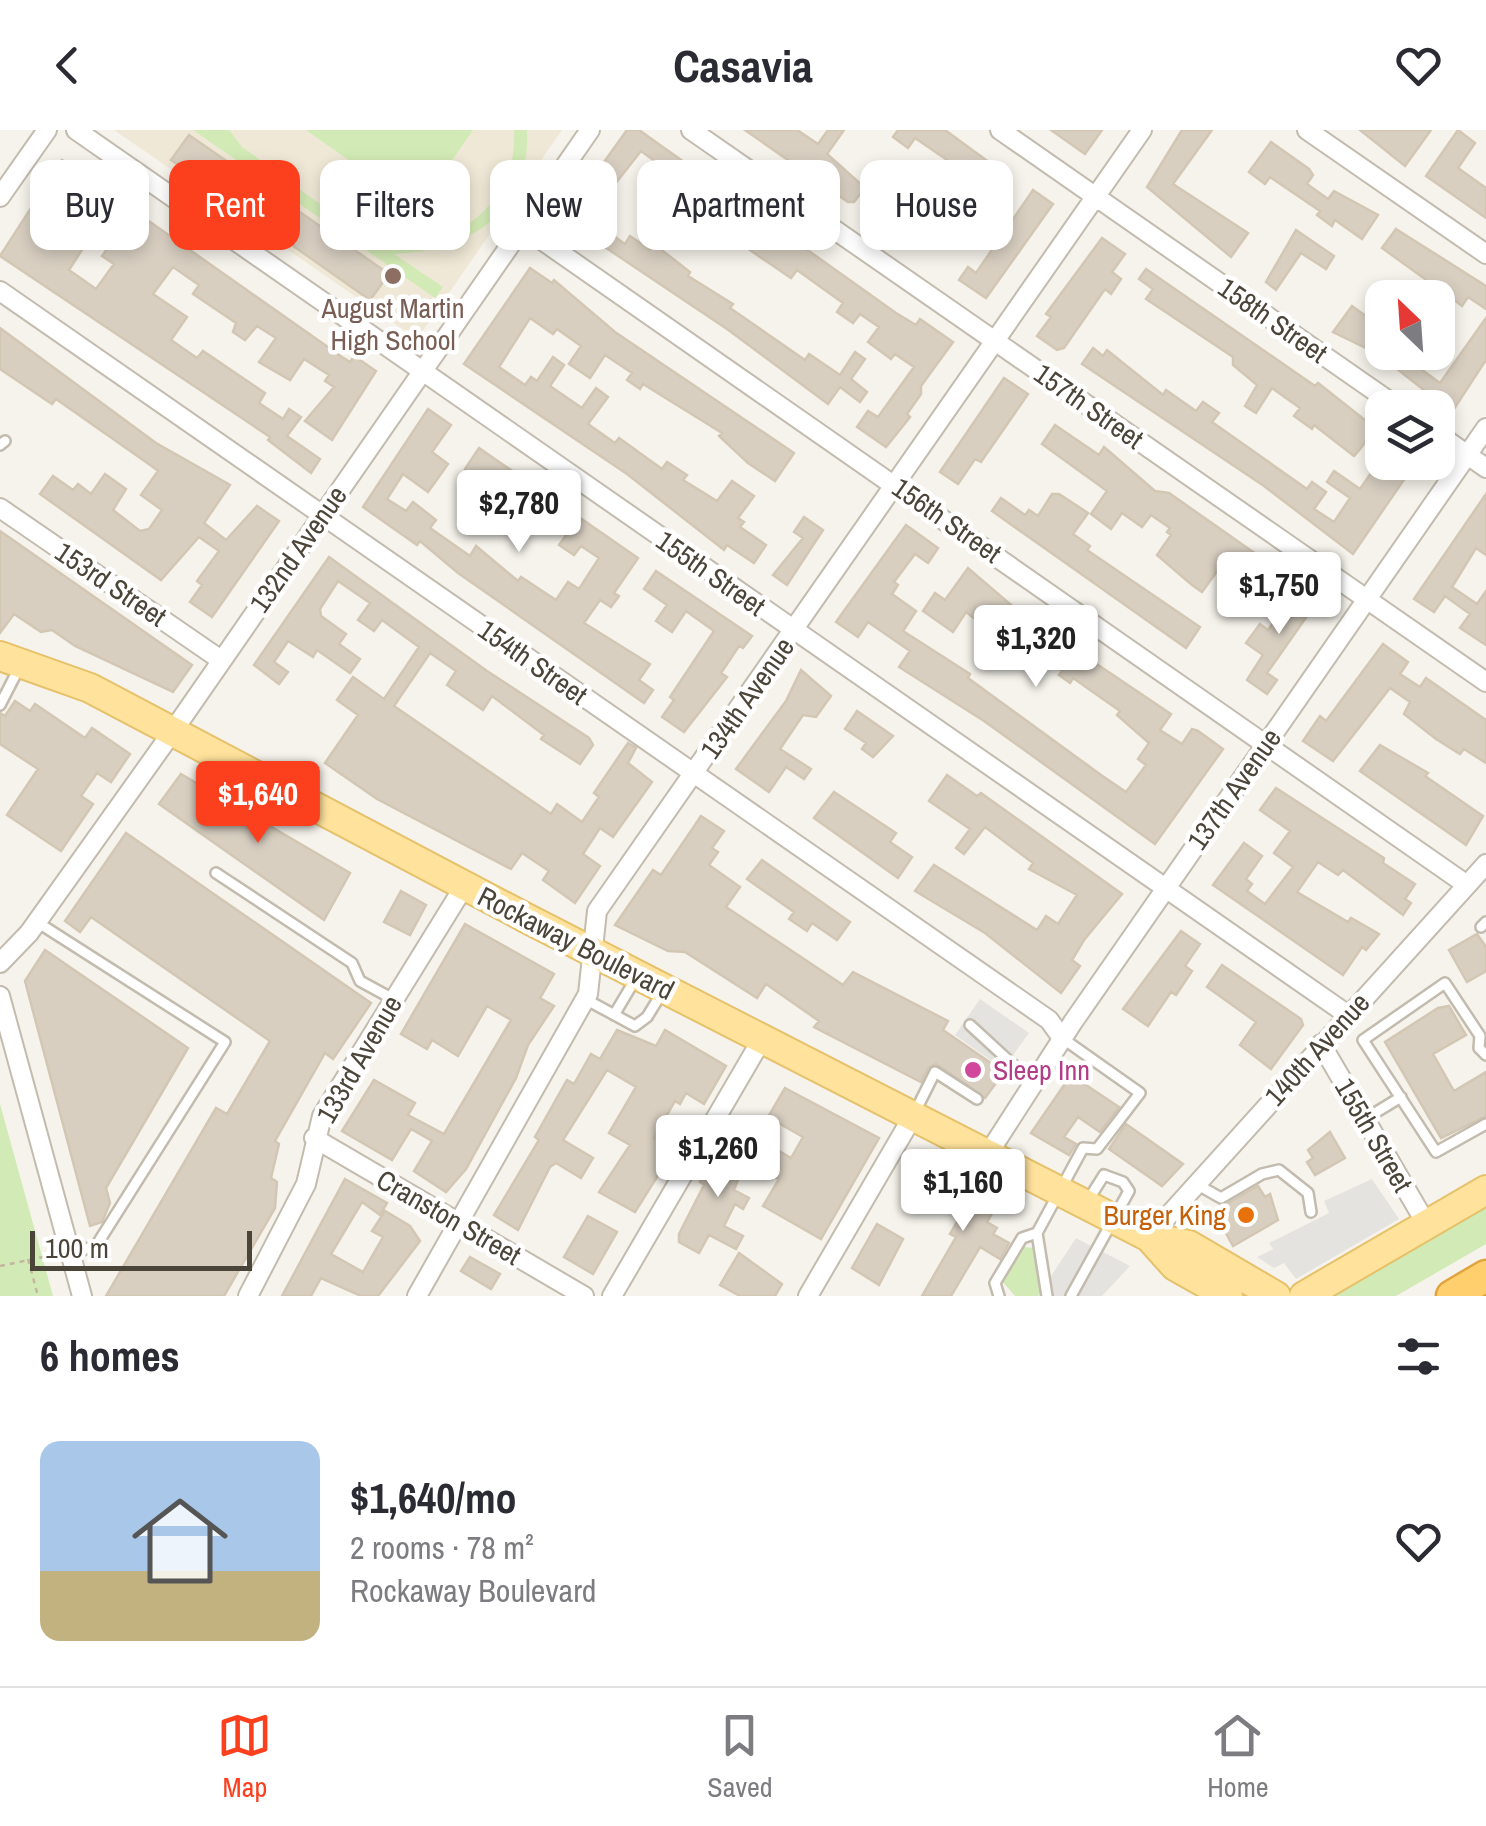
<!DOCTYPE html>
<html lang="en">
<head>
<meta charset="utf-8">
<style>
  :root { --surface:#fff; --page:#f2f2f3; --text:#2b2b33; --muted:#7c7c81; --line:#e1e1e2; --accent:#fc3f1d }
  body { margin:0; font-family:"Archivo Narrow",sans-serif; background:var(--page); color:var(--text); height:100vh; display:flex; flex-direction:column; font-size:38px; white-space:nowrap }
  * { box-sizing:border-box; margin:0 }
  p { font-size:32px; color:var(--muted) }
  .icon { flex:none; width:55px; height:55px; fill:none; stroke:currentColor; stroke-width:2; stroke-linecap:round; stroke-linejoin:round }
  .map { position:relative; height:1166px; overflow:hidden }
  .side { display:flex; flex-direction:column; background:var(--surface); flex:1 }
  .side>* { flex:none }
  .top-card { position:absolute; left:30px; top:30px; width:1428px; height:90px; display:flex; gap:20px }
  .needle { width:65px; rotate:335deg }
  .fabs { position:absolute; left:1365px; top:150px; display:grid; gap:20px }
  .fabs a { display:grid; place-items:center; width:90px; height:90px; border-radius:20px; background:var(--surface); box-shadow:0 5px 15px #0003; font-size:50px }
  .scale { position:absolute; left:30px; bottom:25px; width:222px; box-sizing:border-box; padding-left:10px; border:5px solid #4b4439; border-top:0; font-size:28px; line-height:35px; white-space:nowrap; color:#4b4439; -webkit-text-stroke:8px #fff; paint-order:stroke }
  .price { position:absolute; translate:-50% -85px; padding:0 22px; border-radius:10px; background:#fff; color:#222; font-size:32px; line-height:65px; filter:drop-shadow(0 2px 5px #0008) }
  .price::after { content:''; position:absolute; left:50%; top:60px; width:30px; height:22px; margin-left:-15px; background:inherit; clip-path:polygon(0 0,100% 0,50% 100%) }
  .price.active { background:var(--accent); color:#fff }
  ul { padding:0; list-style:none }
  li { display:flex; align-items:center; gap:30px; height:250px; padding:0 40px }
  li+li { border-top:2px solid var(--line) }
  li span { display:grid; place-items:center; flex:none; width:280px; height:200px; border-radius:20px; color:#555 }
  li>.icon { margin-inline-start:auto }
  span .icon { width:120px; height:120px; fill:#fffc; stroke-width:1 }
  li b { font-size:42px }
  h2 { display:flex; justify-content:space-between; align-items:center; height:120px; padding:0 40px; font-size:42px }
  .tag { padding:0 35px; border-radius:20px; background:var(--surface); box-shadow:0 5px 15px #0003; font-size:35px; line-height:90px }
  .tag.active { background:var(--accent); color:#fff }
  header { display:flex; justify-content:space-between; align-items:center; height:130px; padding:0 40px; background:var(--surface); font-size:45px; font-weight:700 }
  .dock { display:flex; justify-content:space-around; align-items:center; height:140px; border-top:2px solid var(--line); background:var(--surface); font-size:28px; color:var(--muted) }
  .dock a { display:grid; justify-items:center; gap:5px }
  .dock .active { color:var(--accent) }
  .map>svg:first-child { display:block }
</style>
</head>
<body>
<header><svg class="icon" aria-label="back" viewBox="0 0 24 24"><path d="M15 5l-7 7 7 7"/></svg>Casavia<svg class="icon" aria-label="heart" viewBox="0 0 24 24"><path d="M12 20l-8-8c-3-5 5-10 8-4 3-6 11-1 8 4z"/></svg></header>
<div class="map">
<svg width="1486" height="1166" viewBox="0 0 1486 1166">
  <rect width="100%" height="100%" fill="#f6f3ec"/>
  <path fill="#efe8d6" d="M114,0h448l-145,209z"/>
  <path fill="#d2eab5" d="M193,0h36l13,17c67,46 158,139 239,67 24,-22 35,-52 33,-84h13c4,83 -58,121 -133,124l49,33 -8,11z
    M306,0h167l-55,79z
    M0,974l53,192h-53z
    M1486,1077v37l-90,52h-61z
    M1023,1117l12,1 7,42 -4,6h-23l-13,-15z"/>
  <path fill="#e5e3e0" d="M980,869l49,34 -26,36 -48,-34z
    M1372,1049l27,40 -103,60 -12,-16 -10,5 -17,-11 16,-8 -4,-6 60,-30 -5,-12z
    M1076,1108l54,28 -28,30h-64z"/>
  <path fill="#d8cfc1" stroke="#d3c7b4" stroke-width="2.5" fill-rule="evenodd" d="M627,0h12l257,183 20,12 4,-6 33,23 -32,44v8l-14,20 3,3 -24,30 -29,-20 11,-16 10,6 36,-50 -19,-13 -4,5 -23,-17 11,-15 -19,-13 -7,9 -16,-11 6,-9 -46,-33 -6,8 -50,-34 3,-5 -7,-8 -35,-24 -4,5 -15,-10 5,-8 -21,-15 4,-6 -30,-22 -37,47 8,6 -14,21 27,19 5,-8 20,14 4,-6 36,28 -2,4 45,28 -3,4 75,52 4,-6 31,21 15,-23 10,7 -14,20 16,13 -7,10 -20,-15 -12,17 -101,-75 -164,-110z
    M745,0h52l21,14 10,-14h16l-17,24 38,34 -11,14h-6z
    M898,0h47l52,38 -5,8 15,10 -10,13 -15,-11 -5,8 -15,-11 7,-10 -54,-37 -7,10 -15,-11z
    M1051,0h51l-17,24z
    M1182,0h30l-39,54 75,49 -17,24 -84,-70z
    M1360,0h71l-26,36z
    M1458,0l17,13 -17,25 28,20v30l-60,-42z
    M189,5l200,139 -19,26 -199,-140z
    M1271,12l38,27 4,6 -6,9 21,15 6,-8 44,24 -16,24 -27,-19 -3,6 -15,-11 3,-4 -50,-34 -5,7 -16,-12z
    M62,30l280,197 8,5 4,-6 22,15 -44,69 -27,-19 29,-34 -9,-6 4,-6 -25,-16 -14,21 -31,-18 17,-24 -19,-12 -12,14 -12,-8 3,-9 -43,-29 6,-9 -26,-18 -20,27 34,23 -16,23 26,18 6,-7 62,42 -6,10 24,16 6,-10 12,8 -14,19 33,23 -9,14 -43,-33 2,-3 -270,-181zM69,65l52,35 -19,26 12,8 -18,25 -27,-19 16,-25 -33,-24z
    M929,60l11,7 -14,21 7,5 -16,24 -32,-22 16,-24 14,10z
    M1033,60l20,14 -67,94 -27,-18 9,-13 8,6z
    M1396,99l90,57v23l-18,-12 -6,9 -21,-16 -7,8 -15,-10 6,-9 -43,-31z
    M1296,100l38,26 -8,13 -25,-16 -25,37 -10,-8z
    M1102,108l23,16 -13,18 9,7 -10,15 -6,-5 -41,59 -7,2 -20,-14 14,-19 -5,-3z
    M530,138l22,15 2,-3 61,52 179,121 -19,28 -27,-18 -29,-27 3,-3 -79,-49 -3,5 -13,-9 5,-7 -27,-18 -15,23 -21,-14 12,-18 -24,-17 -4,5 -23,-16 -31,49 26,18 6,-8 6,4 16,-24 11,8 -14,21 32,22 14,-20 12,9 -20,27 27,19 4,-5 43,31 5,-7 20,13 -4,5 34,21 15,-20 22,15 -16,22 6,4 -4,5 26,18 -12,18 -27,-18 -3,5 -97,-76 -163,-110z
    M1146,139l169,117 3,-3 57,45 -14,20 -7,8 -40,-31 -2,4 -18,-13 6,-8 -28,-20 -16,25 -11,-7 12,-21 -24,-20v-8l-87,-58 7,-10 -14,-10z
    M1352,176l30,22v24h47l-11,15 22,16 46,-65v42l-34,52 -74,-58 -45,-22z
    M0,198l156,115 74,42 -26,38 22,17 31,-34 22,15 -67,96 -22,-15 12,-17 -5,-4 22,-30 -20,-14 -38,43 -121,-86 13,-18 20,14 5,-6 13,10 14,-20 21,15 -13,21 27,21 9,-2 13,-19 -21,-15 17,-24 -5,-4 -97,-68 -4,5 -52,-35z
    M1093,218l10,8 4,-6 56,45 3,-5 30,21 7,-9 16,11 -7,9 95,67 5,-7 14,10 -12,17 20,13 16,-24 -23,-16 7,-11 26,18 20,-29 36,2 -63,92 -89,-68 -182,-122z
    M1004,248l24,16 -47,68 -6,-3 -17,25 -18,-12z
    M428,279l23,16 -19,27 16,12 -20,28 -25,-18 -16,25 19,12 7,-9 23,18 -6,8 40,28 6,-10 42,35 3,-4 35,23 12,-18 11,7 20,-31 -18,-12 -7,9 -15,-10 8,-11 -41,-29 -8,12 -13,-9 4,-7 -44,-32 14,-21 159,110 -24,35 5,3 -8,11 -11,-7 -16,23 66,41 -11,16 14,10 -9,13 -186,-130 -38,-32 -3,4 -54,-38z
    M1055,295l44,30 5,-8 51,44 14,2 107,75 -19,26 -39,-24 -16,22 -10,-7 -35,-30 14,-20 -4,-3 3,-4 -19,-13 -9,12 -20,-14 -11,16 -20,-15 16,-23 -65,-47z
    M1052,364h7l29,19 -15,21 17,12 -3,4 113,77 -14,21 -194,-137 9,-13 24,17 4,-5 9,6z
    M1486,364v61l-10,-7 -24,39 25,17 9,-13v54l-26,-17 10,-14 -25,-18 -11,16 -20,-13z
    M804,387l19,13 -36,55 -14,-10 30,-37 -9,-6z
    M906,395l32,23 -10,15 -13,-9 -21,28 4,3 -6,9 24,17 -13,20 67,43 -2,4 133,97 25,17 20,-27 -8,-6 11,-16 -32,-28 3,-4 -47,-33 -3,5 -11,-8 3,-4 -32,-23 -7,8 -57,-44 -13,20 -30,-21 12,-18 10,7 23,-32 50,43 153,103 -11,16 22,14 10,-15 6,2 25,18 -68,95 -171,-123 -85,-54 11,-16 -42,-29 -10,15 -22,-15z
    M0,401l192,134 -19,27 -98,-46 -23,-16 -11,2 -27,-18 -14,19z
    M329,427l158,114 102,67 4,7 -13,19 -39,-25 3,-4 -52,-39 -9,14 -36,-25 9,-14 -26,-18 -36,53 157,108 6,-10 25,18 17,-25 -5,-4 34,-50 8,5 -8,15 24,19 -39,55 -13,-9 -17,26 17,12 -25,37 -32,-23 6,-9 -27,-18 -11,16 -134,-70 -52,-36 33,-48 -21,-15 16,-23 31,22 35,-52 -37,-27 -8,11 -16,-11 12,-17 -32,-22 -18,28 1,7 25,18 -7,10 21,15 -10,14 -33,-23 -4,7 -25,-16 -14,21 14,10 -9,12 -25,-19z
    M656,441l96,65 -9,12 -4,-2 -18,27 6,4 -43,55 -22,-15 12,-17 -4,-3 44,-66 -28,-20 -14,21 -16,-11 11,-16 -23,-16z
    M1300,457l19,12 -52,74 10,7 -10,14 -20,-14 16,-25 -17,-12 14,-19 8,6z
    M1383,514l25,18 -8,12 20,13 6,-9 60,42v43l-22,-14 -4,5 -24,-15 -32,-25 6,-12 -20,-14 -57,73 -30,-20 17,-25 6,5z
    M801,540l30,26 -15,21 -13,-2 -23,34 31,20 -7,10 -18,-12 -17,25 -33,-23 50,-68z
    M15,571l15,10 5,-7 50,34 7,-10 38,26 -19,28 -14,-9 -16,23 12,8 -32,47 -54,-36 31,-46 -38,-25v-31l5,3z
    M857,581l36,25 -20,21 -11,-8 4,-6 -21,-14z
    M1380,615l48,28 -3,3 58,40 -17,29 -106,-74z
    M181,644l169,99 -26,47 -165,-116z
    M947,645l30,21 4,-3 141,101 -38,46 -12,20 8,6 -19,27 -76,-60 -70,-42 19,-26 103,65 9,-14 12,8 19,-29 -48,-26 4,-6 -48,-36 -21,27 -8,-6 14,-19 -41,-28z
    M1276,658l108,70 -1,5 32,21 -10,15 6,4 -8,12 -60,-45 -5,5 -20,-13 -21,30 51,30 3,-4 28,16 -13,16 -4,-3 -19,28 -130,-90 31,-42 18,13 -16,23 6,5 -5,7 18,13 28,-37 -19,-14 16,-22 -30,-21z
    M834,662l62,41 -6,9 22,15 -14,21 -84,-60z
    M701,686l23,15 -12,17 6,4 -9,13 31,22 -14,20 117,78 10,-13 95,49 -5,9 61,42 -19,26 -49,-34 -8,4 -7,14 -107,-55 5,-6 -53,-37 -9,14 -72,-46 -17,-1 -53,-26 38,-55 8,5z
    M126,703l245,170 -38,56 -8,-6 -50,88 4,3 -8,34 6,4 -2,26 -51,88h-118l110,-188 11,6 43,-73 -179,-124 -11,15 -15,-11z
    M762,730l88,62 -13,18 -25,-17 -5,8 -18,-12 5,-7 -47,-33z
    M401,761l25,14 -16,30 -26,-13z
    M465,794l89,50 -14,24 14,8 -26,39 -12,33 -50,91 -20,23 -32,-21 18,-30 -21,-12 -19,31 -50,-29 32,-51 41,23 -7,12 36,19 67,-114 -24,-14 -29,50 -26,-16 -5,9 -26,-15z
    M1181,801l19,13 -15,22 7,5 -16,24 -5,-3 -23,34 -25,-17z
    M1477,804l9,13v24l-19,11 -18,-32z
    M45,820l143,98 -82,140 4,15 -8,19 -12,4 -65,-245z
    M1222,835l79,54 2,6 -32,44 -31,-24 16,-23 -49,-35z
    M1449,876l17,29 -33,19 21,37 32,-19v44l-45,22 -56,-96 53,-34z
    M617,900l39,16 9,-16 61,36 -22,38 -18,-11 -6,11 -5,-3 -21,37 20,12 -39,62 -36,-20 31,-47 -21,-12 27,-46 -29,-17 -44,70 30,18 -12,20 -25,-15 -6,4 -32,63 -24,-15 45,-75 -4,-3 32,-57 7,4 17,-30 9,5z
    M1071,945l48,32 -19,25 -22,-15 -14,20 12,7 -7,11 -38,-22z
    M785,958l94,50 -58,101 -58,-33 16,-27 -12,-6 12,-22 12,7 12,-21 -35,-20z
    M1126,994l57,40 -21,22 -53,-37z
    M744,999l11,7 -21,54 15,8 -6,11 -8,-5 -11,22 19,10 -7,13 -27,-14 -10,18 -20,-11v-8l25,-49 -4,-3 7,-14 8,4z
    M1330,1002l15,26 -30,17 -8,-13 6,-4 -5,-8z
    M935,1043l44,25 3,-4 16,9 -11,19 10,6 -4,6 16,9 -9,16 -20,-12 -29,49h-29l34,-59 -6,-3 11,-19 -38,-22z
    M345,1049l42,24 -7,12 -18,-13 -31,52 32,18 20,-35 -11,-6 13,-20 25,15 10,15 -42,55h-17l-40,-18 -10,18h-29z
    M1258,1056l7,11 5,-3 8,26 -45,26 -19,-35z
    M588,1086l29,16 -24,42 -29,-17z
    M877,1094l26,15 -24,46 -27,-17z
    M739,1123l43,31 -7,12h-35l-20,-11z
    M470,1127l30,17 -9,15 -30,-18z"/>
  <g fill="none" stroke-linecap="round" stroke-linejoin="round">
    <g stroke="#c2bbae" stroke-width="14">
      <path id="lane" d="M0,315l5,-4
        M0,575l19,-37
        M216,743l136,90 8,18 33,18
        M37,792l188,120 -129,204 -24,7
        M1481,797l5,-5
        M585,869l50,27 12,-9 16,-26
        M614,885l22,-37
        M970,895l63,58
        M1486,925l-7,-7 1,-12 -35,-53 -82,57 73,112 50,-28
        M914,984l21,-42 42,27
        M1365,989l36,-22
        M1198,1055l23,13 41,-24 17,-4 29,23 3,19
        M999,1166l-4,-13 27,-45 15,-5
        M1047,1166l-10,-63 46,-85 14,1 43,-56 -78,-55
        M1071,1166l58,-105 -6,-9 -19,-7 -17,27"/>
    </g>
    <g stroke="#c2bbae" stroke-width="22">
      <path id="street" d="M76,0l1272,885
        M691,0l795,552
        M1000,0l399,278
        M1307,0l179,124
        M0,67l47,-67
        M523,97l944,658
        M0,161l1049,729 13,18
        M1438,304l48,34
        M0,378l221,152
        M0,833l29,-30 144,-202 417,-601
        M0,866l82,300
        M1321,914l106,181
        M314,1008l270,158
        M988,1024l85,-132 413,-594
        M1149,1107l337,-373
        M248,1166l58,-112 16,-68 143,-231
        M417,1166l171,-302 9,-83 545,-781
        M612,1166l150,-257
        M808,1166l105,-180"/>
    </g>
    <g stroke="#e6c16a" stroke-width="32">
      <path id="primary" d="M0,526l90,32 438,231 621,318 40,8 87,51
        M1149,1107l26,29 53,30
        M1304,1166l182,-106"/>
    </g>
    <g stroke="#e0a43c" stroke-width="35">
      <path id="highway" d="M1452,1166l34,-20"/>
    </g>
    <path stroke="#c4b79f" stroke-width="2.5" stroke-dasharray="5 5" stroke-linecap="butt" d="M28,1129l10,37
      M0,1136l48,-10"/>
    <use href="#lane" stroke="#fff" stroke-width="9"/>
    <use href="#street" stroke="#fff" stroke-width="18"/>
    <use href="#primary" stroke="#ffe39c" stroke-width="28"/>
    <use href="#highway" stroke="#ffcf6e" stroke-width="30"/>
  </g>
  <circle fill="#8d6e63" stroke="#fff" stroke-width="4" cx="393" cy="146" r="10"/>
  <circle fill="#d1479c" stroke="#fff" stroke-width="4" cx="973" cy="940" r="10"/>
  <circle fill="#e8710a" stroke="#fff" stroke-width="4" cx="1246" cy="1085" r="10"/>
  <g text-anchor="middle" stroke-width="9" stroke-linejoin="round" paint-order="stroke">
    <g font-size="28" fill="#785e54" stroke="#fff">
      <text x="393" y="188">August Martin<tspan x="393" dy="32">High School</tspan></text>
    </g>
    <g font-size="28" fill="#4b4439" stroke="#fff">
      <text transform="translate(1273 190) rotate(35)" y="10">158th Street</text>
      <text transform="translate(1089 276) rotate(35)" y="10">157th Street</text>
      <text transform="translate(947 390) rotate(35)" y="10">156th Street</text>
      <text transform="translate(298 419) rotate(-55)" y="10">132nd Avenue</text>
      <text transform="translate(711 443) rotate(35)" y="10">155th Street</text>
      <text transform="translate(111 454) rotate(34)" y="10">153rd Street</text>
      <text transform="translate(533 532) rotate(35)" y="10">154th Street</text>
      <text transform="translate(747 568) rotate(-55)" y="10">134th Avenue</text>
      <text transform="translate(1234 659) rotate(-55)" y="10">137th Avenue</text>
      <text transform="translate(576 813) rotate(27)" y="10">Rockaway Boulevard</text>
      <text transform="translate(1317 919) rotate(-48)" y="10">140th Avenue</text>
      <text transform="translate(359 929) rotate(-60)" y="10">133rd Avenue</text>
      <text transform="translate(1374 1005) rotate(60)" y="10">155th Street</text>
      <text transform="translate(449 1087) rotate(30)" y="10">Cranston Street</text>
    </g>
    <g font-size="28" fill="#b23c85" stroke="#fff" text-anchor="start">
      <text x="993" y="950">Sleep Inn</text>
    </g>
    <g font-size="28" fill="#c56008" stroke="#fff" text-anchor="end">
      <text x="1226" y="1095">Burger King</text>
    </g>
  </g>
</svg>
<div class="fabs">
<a><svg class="needle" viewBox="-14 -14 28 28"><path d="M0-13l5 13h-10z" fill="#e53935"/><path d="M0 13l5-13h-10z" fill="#7c7c81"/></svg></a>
<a><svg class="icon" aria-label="layers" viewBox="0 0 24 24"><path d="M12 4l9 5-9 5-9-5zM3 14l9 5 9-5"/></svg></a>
</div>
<div class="scale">100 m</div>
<b class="price" style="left:519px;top:425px">$2,780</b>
<b class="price" style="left:1279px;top:507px">$1,750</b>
<b class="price" style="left:1036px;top:560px">$1,320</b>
<b class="price active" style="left:258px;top:716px">$1,640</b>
<b class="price" style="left:718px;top:1070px">$1,260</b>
<b class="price" style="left:963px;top:1104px">$1,160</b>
<div class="top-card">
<a class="tag">Buy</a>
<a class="tag active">Rent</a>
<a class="tag">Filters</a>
<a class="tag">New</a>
<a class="tag">Apartment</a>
<a class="tag">House</a>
</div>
</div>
<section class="side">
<h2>6 homes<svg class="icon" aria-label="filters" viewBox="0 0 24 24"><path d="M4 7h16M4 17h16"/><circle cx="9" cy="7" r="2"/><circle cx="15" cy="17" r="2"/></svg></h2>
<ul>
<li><span style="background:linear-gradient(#a9c7e8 65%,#c2b280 0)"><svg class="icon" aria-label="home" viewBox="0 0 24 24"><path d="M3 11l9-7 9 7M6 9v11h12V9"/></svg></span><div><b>$1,640/mo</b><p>2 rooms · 78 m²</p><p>Rockaway Boulevard</p></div><svg class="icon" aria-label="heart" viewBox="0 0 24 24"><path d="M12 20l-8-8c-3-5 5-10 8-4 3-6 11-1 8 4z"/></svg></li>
</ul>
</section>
<nav class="dock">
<a class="active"><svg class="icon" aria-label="map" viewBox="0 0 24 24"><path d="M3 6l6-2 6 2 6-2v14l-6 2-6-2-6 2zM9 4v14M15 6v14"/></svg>Map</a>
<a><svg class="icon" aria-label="saved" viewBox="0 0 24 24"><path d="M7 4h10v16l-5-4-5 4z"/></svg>Saved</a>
<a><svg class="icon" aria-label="home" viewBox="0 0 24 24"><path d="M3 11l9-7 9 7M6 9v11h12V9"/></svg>Home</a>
</nav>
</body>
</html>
